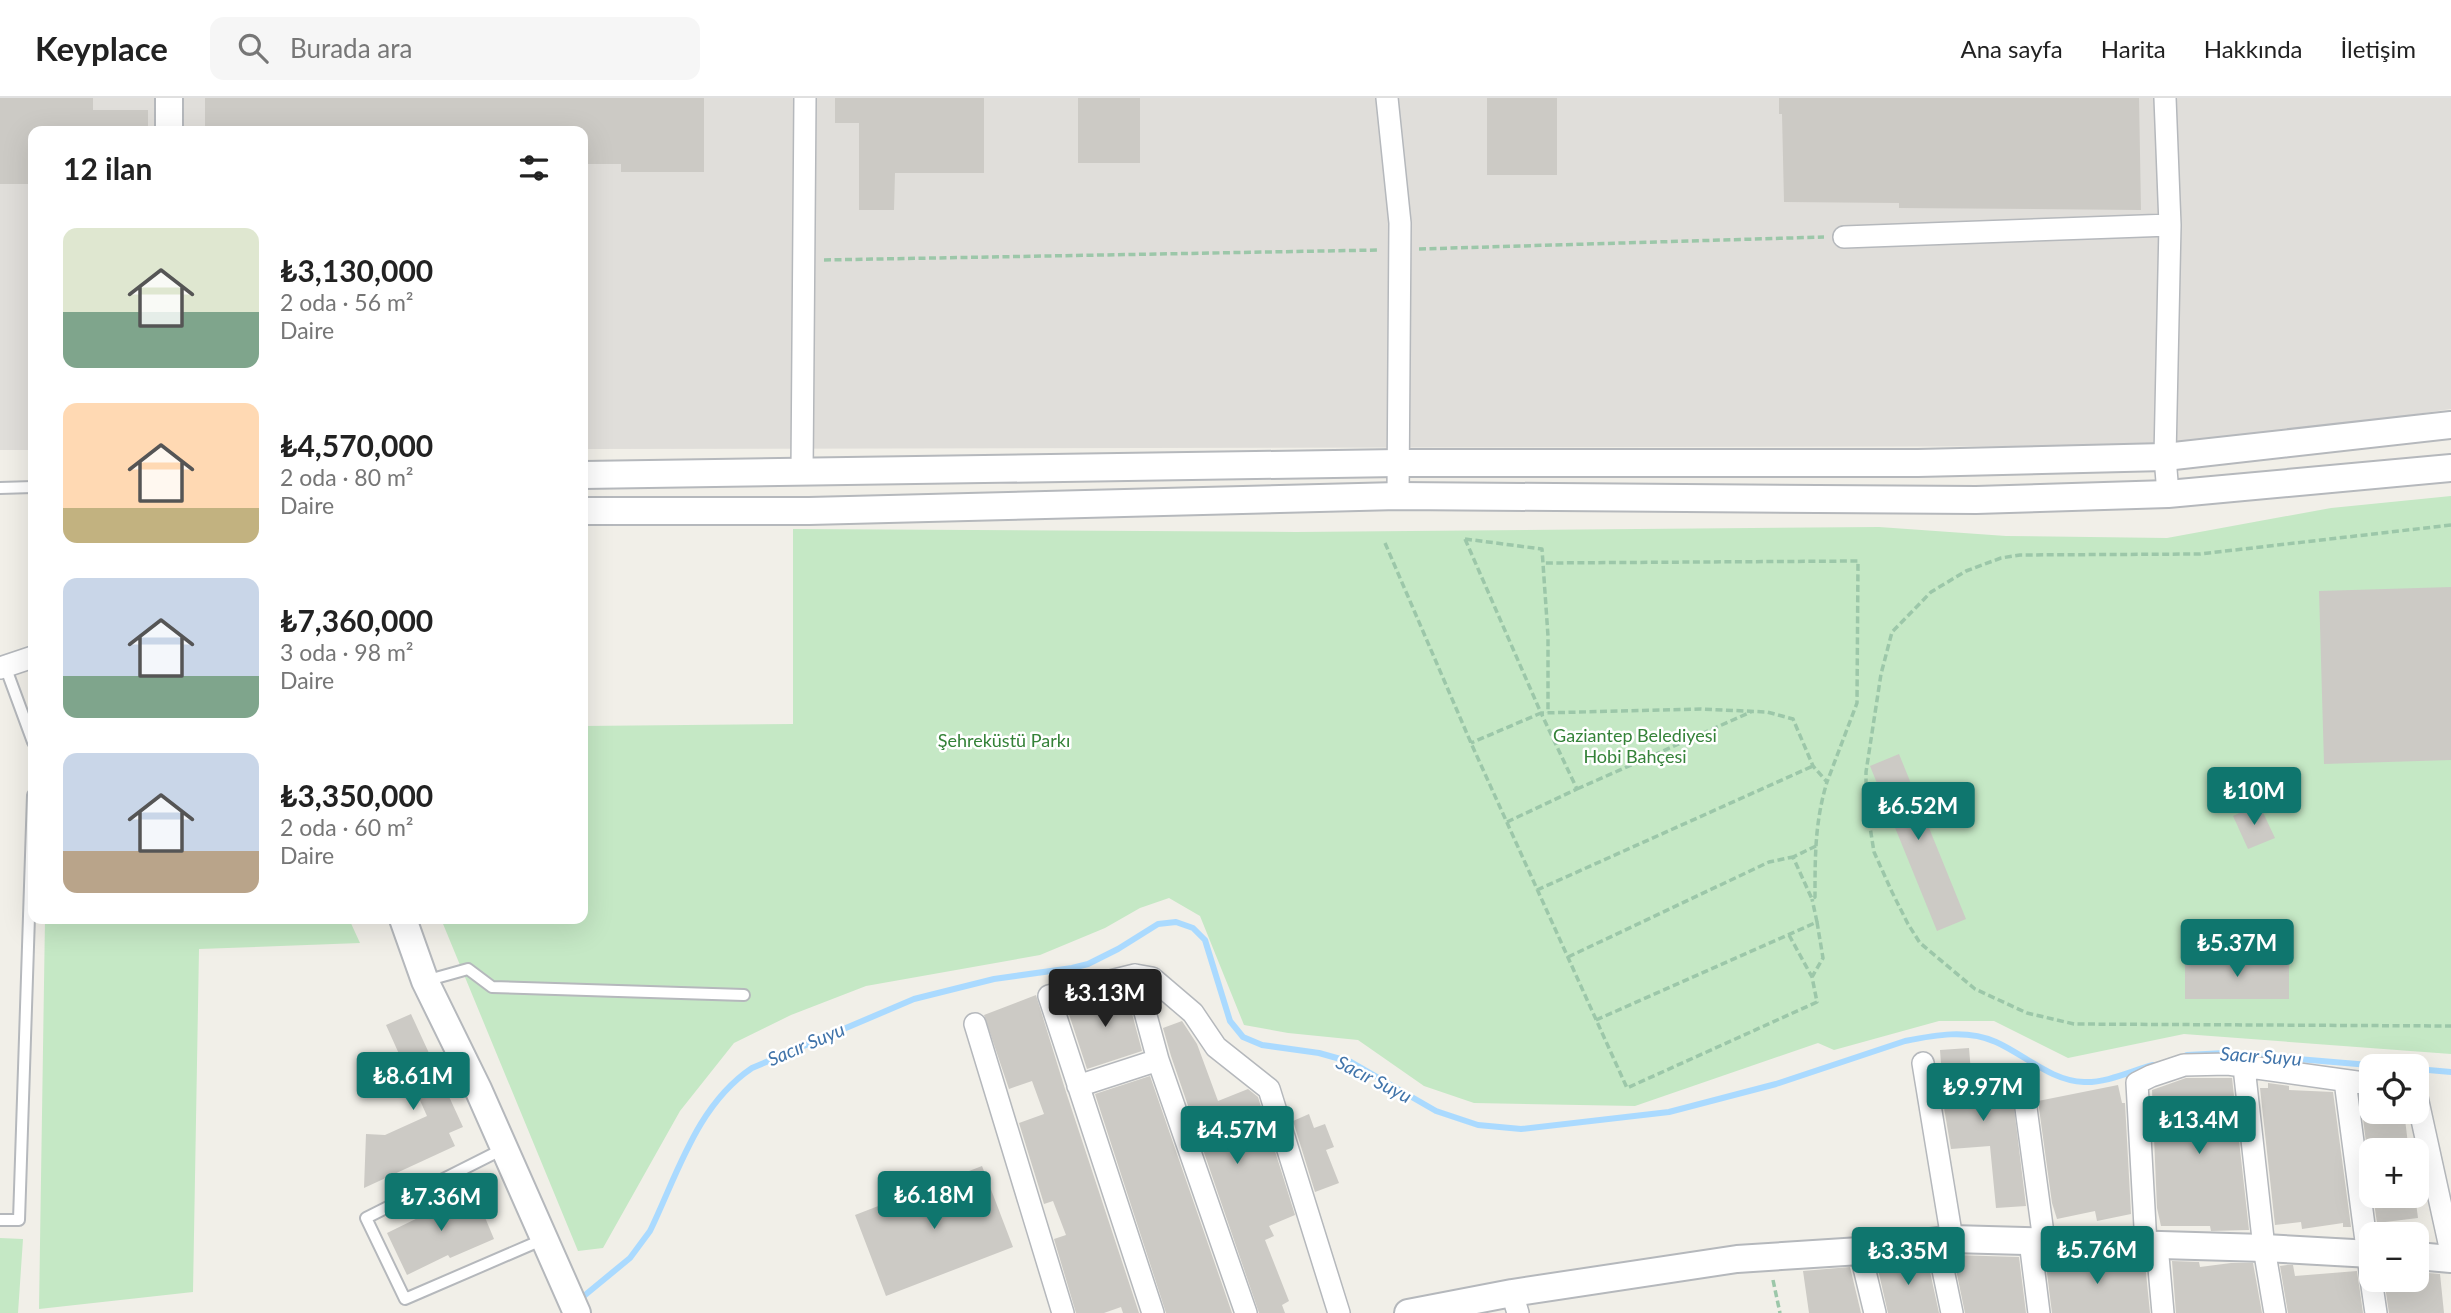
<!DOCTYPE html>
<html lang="tr">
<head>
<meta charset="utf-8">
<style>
  :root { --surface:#fff; --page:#f6f6f6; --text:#222; --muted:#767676; --line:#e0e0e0; --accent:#0f766e }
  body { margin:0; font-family:Lato,sans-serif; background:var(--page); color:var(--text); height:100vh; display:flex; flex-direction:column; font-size:26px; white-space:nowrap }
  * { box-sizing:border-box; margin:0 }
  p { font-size:23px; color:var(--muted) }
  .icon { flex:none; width:38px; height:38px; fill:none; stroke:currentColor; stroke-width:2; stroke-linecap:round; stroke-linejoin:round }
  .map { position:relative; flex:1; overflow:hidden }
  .details { position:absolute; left:28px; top:28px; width:560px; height:798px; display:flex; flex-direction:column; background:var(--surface); border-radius:14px; box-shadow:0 7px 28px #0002 }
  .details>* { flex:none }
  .fabs { position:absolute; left:2359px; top:956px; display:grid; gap:14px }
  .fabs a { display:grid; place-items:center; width:70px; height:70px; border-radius:14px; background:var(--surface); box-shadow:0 7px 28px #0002; font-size:35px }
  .price { position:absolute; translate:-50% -60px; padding:0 16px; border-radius:7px; background:var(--accent); color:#fff; font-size:23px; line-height:46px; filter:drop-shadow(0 2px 4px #0008) }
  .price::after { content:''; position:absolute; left:50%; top:42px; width:21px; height:16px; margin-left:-10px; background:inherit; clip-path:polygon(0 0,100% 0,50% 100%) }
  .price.current { background:#222; color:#fff }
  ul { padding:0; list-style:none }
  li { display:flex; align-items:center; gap:21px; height:175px; padding:0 35px }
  li span { display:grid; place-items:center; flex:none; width:196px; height:140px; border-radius:14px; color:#555 }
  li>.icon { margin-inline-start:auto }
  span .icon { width:84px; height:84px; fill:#fffc; stroke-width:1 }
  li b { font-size:30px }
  h2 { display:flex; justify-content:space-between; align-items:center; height:84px; padding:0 35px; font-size:30px }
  header { display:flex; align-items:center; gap:42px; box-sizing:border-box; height:98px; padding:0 35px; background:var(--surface); border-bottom:2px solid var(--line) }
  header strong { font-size:33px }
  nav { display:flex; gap:38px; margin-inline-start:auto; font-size:24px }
  .search { width:490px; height:63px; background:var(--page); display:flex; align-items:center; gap:18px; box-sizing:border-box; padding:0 24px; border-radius:14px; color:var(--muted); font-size:26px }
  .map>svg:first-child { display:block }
</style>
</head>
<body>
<header>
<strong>Keyplace</strong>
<div class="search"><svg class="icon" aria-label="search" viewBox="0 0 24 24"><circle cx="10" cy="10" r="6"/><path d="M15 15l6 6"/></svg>Burada ara</div>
<nav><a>Ana sayfa</a><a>Harita</a><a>Hakkında</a><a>İletişim</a></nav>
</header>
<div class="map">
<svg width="2451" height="1215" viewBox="0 0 2451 1215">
  <rect width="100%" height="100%" fill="#f1efe8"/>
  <path fill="#e0deda" d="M0,0h2451v311l-248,37 -1620,3v-318h-550v319h-33z"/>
  <path fill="#c5e8c5" d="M2451,398v558l-267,-20 -116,24 -74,-37h-55l-105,29 -16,-7 -183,63 -161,-3 -50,-17 -66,-46 -70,-7 -44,-8 -44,-109 -31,-18 -29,10 -35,20 -65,27 -174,31 -75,29 -57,28 -54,68 -77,137 -25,3 -137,-332h142v-193l210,-2v-195l503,3 583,-5 127,9 161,2 164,-30z
    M45,821h304l11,24 -161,6 -6,343 -154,17z
    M0,1140l23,1 -5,74h-18z"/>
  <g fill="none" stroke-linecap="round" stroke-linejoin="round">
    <path stroke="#aadaff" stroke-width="6" d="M2187,957l38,-2 156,13
      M2417,971l34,3
      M579,1202l51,-42 20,-27c28,-58 47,-126 102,-163l162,-69 80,-20 78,-11 16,-4 30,-15 40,-25 18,-2 17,6 12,12 25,81 13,16 19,8 57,8 32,9 85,49 42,14 43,4 148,-17 107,-28 129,-43c30,-6 62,-12 91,1 29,13 55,39 88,40 23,1 47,-11 69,-17"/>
  </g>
  <path fill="#cccac5" d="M0,0h93v12h55v21h-115v53h-33z
    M205,0h499v74h-83v-8h-38v-33h-378z
    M835,0h149v75h-89l-1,37h-35v-87h-24z
    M1078,0h62v65h-62z
    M1487,0h70v77h-70z
    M1779,0h360l2,112 -242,-2v-5l-115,-1 -2,-88h-3z
    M2451,489v173l-127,4 -5,-173z
    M1899,656l67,165 -29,12 -67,-165z
    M2259,706l16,34 -27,11 -15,-33z
    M2289,861v40h-104v-39z
    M1126,893l16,60 -55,18 -21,-64z
    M1036,897l29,94 74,224h-16l-2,-6 -17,6h-28l-22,-74 12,-4 -13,-34 -9,3 -25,-81 25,-9 -12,-33 -23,8 -25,-74z
    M411,916l52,113 -14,6 6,13 -91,42 2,-54 19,1 42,-19 -41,-91z
    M1182,923l15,23 21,57 30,-12 10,8 37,118 -26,11 5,10 -9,4 24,61 -7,4 3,8h-26l-88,-257 -8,-28z
    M1969,950l3,36 25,-3 1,4 13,-2 15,123 -30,2 -6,-62 -39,3 -12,-71 3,-1 -2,-27z
    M1150,978l82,237h-66l-71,-219z
    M2186,980h46l17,152 -38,1 -1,-5h-49l-4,-18 -5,-118z
    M2268,985l21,3v4l44,2 18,135h-8v-4l-41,6 -1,-7 -26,3 -15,-137h8z
    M2118,987l4,18h3l6,111 -34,7 -2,-10 -38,8 -5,-16 -14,-102z
    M2360,998l11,1v14h33l4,33 -37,4v32z
    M1309,1016l5,14 11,-4 9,23 -8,3 13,33 -24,9 -22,-71z
    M982,1068l31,81 -127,49 -31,-81z
    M474,1093l20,48 -44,19 -2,-3 -41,20 -20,-42 43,-21v-2z
    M2373,1097h42l3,23 -41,5z
    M1953,1157l66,2 7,56h-61z
    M2045,1159l97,3 1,3h2l5,50h-98z
    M1927,1160l12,55h-51l-11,-48z
    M2172,1163l27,1 1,5 31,-4h22l9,50h-86z
    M2287,1167h6l2,11 62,-5 6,42h-75l-8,-47z
    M1850,1169l11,46h-52l-6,-42z
    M2417,1174l23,2 4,39h-55l-5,-34h33z"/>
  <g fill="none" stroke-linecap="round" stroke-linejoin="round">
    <g stroke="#b5b8bc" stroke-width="14">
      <path id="service" d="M0,390l33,-1
        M5,568l28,76
        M425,883l43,-12 24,18 252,8
        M505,1050l-139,70 39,81 139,-60
        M0,1122h19l14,-425"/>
    </g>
    <g stroke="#b5b8bc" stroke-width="24">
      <path id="minor" d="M1387,0l13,125 -2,273
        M2165,0l5,127 -5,232 3,37
        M1844,139l326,-12
        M802,374l3,-374
        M0,570l33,-11
        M1135,877l23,85 88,253
        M975,926l88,289
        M1923,965l29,176
        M2244,969l20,181 11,65
        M2345,983l26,198
        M1078,988l80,-26
        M2023,988l21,155
        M2417,999l34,155
        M1937,1143l15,72
        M2030,1143l9,72
        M2146,1147l-9,-162 14,-7 33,-11 44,-1 143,20
        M2157,1147l6,68
        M1860,1153l15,62
        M2371,1181l5,34
        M1512,1195l6,20
        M1153,1215l-104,-317 86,-21 17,3 41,35 23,34 53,42 70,224"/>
    </g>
    <g stroke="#b5b8bc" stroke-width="30">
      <path id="tertiary" d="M169,0v33
        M583,377l815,-12h520l247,-6 286,-32
        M583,413h226l589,-15 578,4 192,-6 283,-26
        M403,821l22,62 53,108 99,224
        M2417,1158l34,3
        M1408,1215l104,-20 225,-34 123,-8 92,-12 312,9 107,6"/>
    </g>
    <path stroke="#9cc7a9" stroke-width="3.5" stroke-dasharray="7 3.5" stroke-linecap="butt" d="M1419,151l405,-12
      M824,162l555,-10
      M2451,427l-251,29 -180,1 -19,3 -35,13 -35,21 -39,40 -11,42 -15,98v30l8,50 18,40 16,32 12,19 55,46 52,24 47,11 377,2
      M1465,441l76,174 -70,30
      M1465,441l77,10 6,87v77
      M1385,445l86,200 156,345 190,-86 -5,-25 11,-19 -6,-36
      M1577,691l174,-77
      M1507,724l70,-33 -36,-76 160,-4 66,3 26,7 20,47 14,16 30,-79 1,-142 -314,2
      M1816,748l-23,11 19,42 3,-2c0,-41 0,-76 12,-115
      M1537,792l276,-124
      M1789,837l23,42
      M1568,859l201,-95 24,-5
      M1596,922l221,-98 -5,-23
      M1773,1182l7,33"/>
    <use href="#service" stroke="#fff" stroke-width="10"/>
    <use href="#minor" stroke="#fff" stroke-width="21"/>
    <use href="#tertiary" stroke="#fff" stroke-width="26"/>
  </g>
  <g text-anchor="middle" stroke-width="5" stroke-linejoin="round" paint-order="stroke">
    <g font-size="18" fill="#348238" stroke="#fff">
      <text x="1635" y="644">Gaziantep Belediyesi<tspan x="1635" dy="21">Hobi Bahçesi</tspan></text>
      <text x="1004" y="649">Şehreküstü Parkı</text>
    </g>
    <g font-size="19" font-style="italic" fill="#4174aa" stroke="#fff">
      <text transform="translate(806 946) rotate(-23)" y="7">Sacır Suyu</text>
      <text transform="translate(2261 958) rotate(4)" y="7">Sacır Suyu</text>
      <text transform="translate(1374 981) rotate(27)" y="7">Sacır Suyu</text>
    </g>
  </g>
</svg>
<div class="fabs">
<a><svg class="icon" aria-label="locate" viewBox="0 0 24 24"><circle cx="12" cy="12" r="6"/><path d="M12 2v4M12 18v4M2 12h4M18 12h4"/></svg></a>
<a>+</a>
<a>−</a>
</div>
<b class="price" style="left:2254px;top:729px">₺10M</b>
<b class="price" style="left:1918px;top:744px">₺6.52M</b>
<b class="price" style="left:2237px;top:881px">₺5.37M</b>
<b class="price current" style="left:1105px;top:931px">₺3.13M</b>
<b class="price" style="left:413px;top:1014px">₺8.61M</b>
<b class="price" style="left:1983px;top:1025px">₺9.97M</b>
<b class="price" style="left:2199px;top:1058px">₺13.4M</b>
<b class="price" style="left:1237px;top:1068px">₺4.57M</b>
<b class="price" style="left:934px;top:1133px">₺6.18M</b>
<b class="price" style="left:441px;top:1135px">₺7.36M</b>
<b class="price" style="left:2097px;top:1188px">₺5.76M</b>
<b class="price" style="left:1908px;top:1189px">₺3.35M</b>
<section class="details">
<h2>12 ilan<svg class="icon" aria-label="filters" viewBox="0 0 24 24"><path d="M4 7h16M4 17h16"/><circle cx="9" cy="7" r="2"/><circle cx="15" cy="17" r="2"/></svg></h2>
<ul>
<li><span style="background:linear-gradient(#dfe7d0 60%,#7fa58c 0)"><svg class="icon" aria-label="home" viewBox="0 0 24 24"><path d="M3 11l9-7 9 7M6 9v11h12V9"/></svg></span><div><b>₺3,130,000</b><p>2 oda · 56 m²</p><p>Daire</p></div></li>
<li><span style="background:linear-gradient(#ffd9b3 75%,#c2b280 0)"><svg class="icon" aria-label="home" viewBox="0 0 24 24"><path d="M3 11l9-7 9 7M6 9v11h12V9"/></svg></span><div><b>₺4,570,000</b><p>2 oda · 80 m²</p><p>Daire</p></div></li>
<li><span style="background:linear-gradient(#c9d6e8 70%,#7fa58c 0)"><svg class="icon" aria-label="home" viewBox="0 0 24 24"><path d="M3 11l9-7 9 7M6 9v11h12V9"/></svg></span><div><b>₺7,360,000</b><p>3 oda · 98 m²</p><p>Daire</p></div></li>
<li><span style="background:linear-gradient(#c9d6e8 70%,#b9a48a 0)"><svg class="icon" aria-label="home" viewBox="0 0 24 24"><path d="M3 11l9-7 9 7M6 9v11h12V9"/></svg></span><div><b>₺3,350,000</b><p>2 oda · 60 m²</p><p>Daire</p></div></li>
</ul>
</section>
</div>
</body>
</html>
